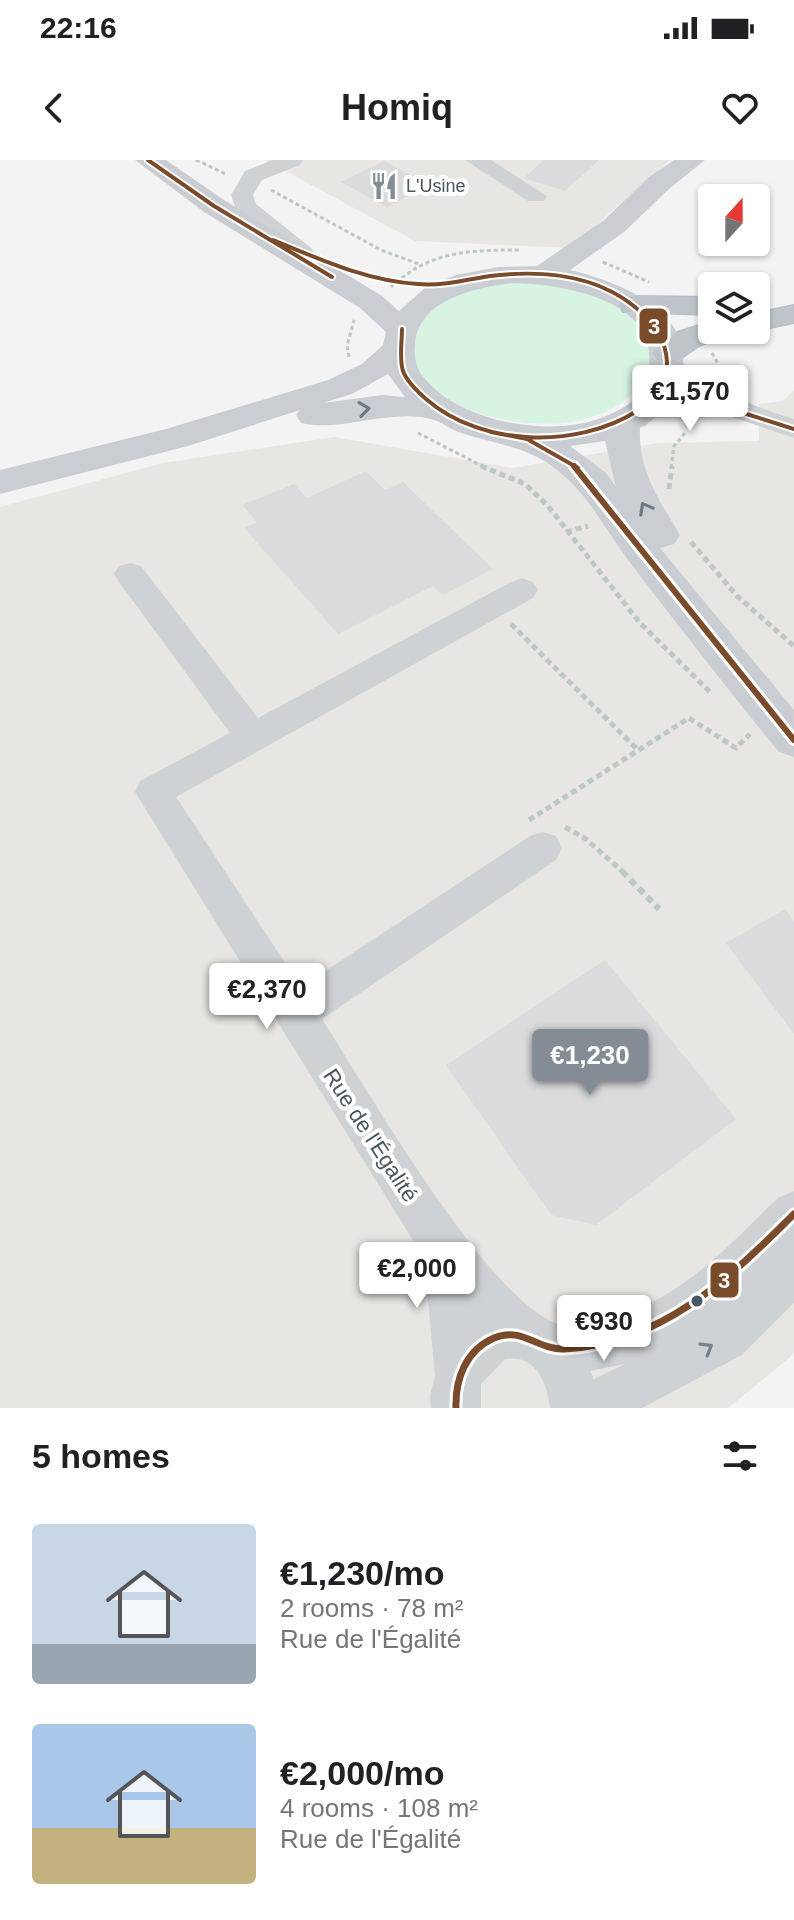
<!DOCTYPE html>
<html lang="en">
<head>
<meta charset="utf-8">
<style>
  :root { --surface:#fff; --page:#f6f6f6; --text:#202124; --muted:#757577; --accent:#848c95 }
  body { margin:0; font-family:Arial,sans-serif; background:var(--page); color:var(--text); height:100vh; display:flex; flex-direction:column; font-size:30px; white-space:nowrap }
  * { box-sizing:border-box; margin:0 }
  p { font-size:26px; color:var(--muted) }
  .icon { flex:none; width:44px; height:44px; fill:none; stroke:currentColor; stroke-width:2; stroke-linecap:round; stroke-linejoin:round }
  .map { position:relative; height:1248px; overflow:hidden }
  .details { display:flex; flex-direction:column; background:var(--surface); flex:1 }
  .details>* { flex:none }
  .needle { width:52px; rotate:21deg }
  .buttons { position:absolute; left:698px; top:24px; display:grid; gap:16px }
  .buttons a { display:grid; place-items:center; width:72px; height:72px; border-radius:8px; background:var(--surface); box-shadow:0 2px 6px #0004; font-size:40px }
  .price { position:absolute; translate:-50% -68px; padding:0 18px; border-radius:8px; background:#fff; color:#222; font-size:26px; line-height:52px; filter:drop-shadow(0 2px 4px #0008) }
  .price::after { content:''; position:absolute; left:50%; top:48px; width:24px; height:18px; margin-left:-12px; background:inherit; clip-path:polygon(0 0,100% 0,50% 100%) }
  .price.current { background:var(--accent); color:#fff }
  ul { padding:0; list-style:none }
  li { display:flex; align-items:center; gap:24px; height:200px; padding:0 32px }
  li span { display:grid; place-items:center; flex:none; width:224px; height:160px; border-radius:8px; color:#555 }
  li>.icon { margin-inline-start:auto }
  span .icon { width:96px; height:96px; fill:#fffc; stroke-width:1 }
  li b { font-size:34px }
  h2 { display:flex; justify-content:space-between; align-items:center; height:96px; padding:0 32px; font-size:34px }
  .status { display:flex; justify-content:space-between; align-items:center; height:56px; padding:0 40px; background:var(--surface); direction:ltr }
  .status svg { height:22px; fill:currentColor }
  header { display:flex; justify-content:space-between; align-items:center; height:104px; padding:0 32px; background:var(--surface); font-size:36px; font-weight:700 }
  .map>svg:first-child { display:block }
</style>
</head>
<body>
<div class="status"><b>22:16</b><svg viewBox="0 0 49 12"><path d="M0 12V9h3v3zM5 12V6h3v6zM10 12V3h3v9zM15 12V0h3v12zM26 1h20v11H26zM47 4h2v5h-2z"/></svg></div>
<header><svg class="icon" aria-label="back" viewBox="0 0 24 24"><path d="M15 5l-7 7 7 7"/></svg>Homiq<svg class="icon" aria-label="heart" viewBox="0 0 24 24"><path d="M12 20l-8-8c-3-5 5-10 8-4 3-6 11-1 8 4z"/></svg></header>
<div class="map">
<svg width="794" height="1248" viewBox="0 0 794 1248">
  <rect width="100%" height="100%" fill="#f4f3f3"/>
  <path fill="#e8e6e2" d="M265,0h405l-100,88 -155,-7z
    M794,230v962l-5,6 -61,50h-728v-901l163,-44 171,-26 179,31 144,-25 102,-2v-37l24,-3z"/>
  <path fill="#d7f4e2" d="M537,120c21,5 47,7 65,17 21,11 37,24 45,46 6,20 2,34 -13,49 -44,47 -145,37 -193,2 -15,-11 -30,-30 -26,-50 11,-59 74,-59 122,-64z"/>
  <path fill="#dbdbdd" d="M544,0h55l-34,31 -41,-13z
    M384,1l46,24 -43,22 -46,-25z
    M366,311l19,19 18,-8 90,87 -50,26 -10,-9 -95,48 -94,-106 13,-6 -15,-17 52,-21 13,14z
    M785,749l9,12v113l-68,-91z
    M605,800l131,159 -140,106 -45,-10 -105,-150z"/>
  <g fill="none" stroke-linecap="round" stroke-linejoin="round">
    <g stroke="#b7bdc3" stroke-width="2">
      <path id="highway" d="M634,136l78,1v18l-89,-3 -4,-7 4,-7z
        M794,145v18l-38,8 -5,-1h5v-17z
        M712,161v9h16l-5,7 -24,9 -20,14 -11,3 -11,-3 -5,-7 25,-21z"/>
    </g>
    <path stroke="#bbc8c4" stroke-width="3" stroke-dasharray="4 3" stroke-linecap="butt" d="M196,0l32,15
      M271,30l110,60 38,14
      M603,102l46,20
      M391,127c38,-36 78,-37 128,-37
      M712,193l13,23
      M349,197l-2,-11 7,-26
      M418,273l68,35
      M671,308l3,-22 12,-14"/>
    <path stroke="#bbc8c4" stroke-width="5" stroke-dasharray="6 4" stroke-linecap="butt" d="M481,306l44,18 23,22 92,117 70,69
      M669,329l3,-23
      M566,372l22,-6
      M691,382l46,54 57,50
      M511,464l127,126
      M529,660l160,-102 47,30 14,-14
      M565,667l21,12 38,34"/>
    <path stroke="#bbc8c4" stroke-width="6" stroke-dasharray="7 5" stroke-linecap="butt" d="M622,711l37,38"/>
    <path fill="#cfd2d4" fill-rule="evenodd" d="M273,0h30l-3,5 -38,15 -9,15 3,9 54,43 4,5 -4,5h-16l-59,-50 -4,-12 14,-24z
      M465,0h26l56,36 -3,5h-16z
      M668,197c18,4 33,21 49,30 24,14 50,24 77,32v19l-62,-21 -89,1 -10,-3 -4,-6 4,-6 64,-4 -38,-28 -4,-6 4,-6z
      M130,403l11,3 117,152 253,-136 11,-4 11,4 5,8 -5,8 -357,199 125,190 229,-151 13,-4 13,4 6,12 -6,12 -234,159c44,68 167,283 236,305 9,3 22,-1 30,-2 80,-9 135,-71 190,-124l16,-7v112l-52,52 -100,53h-92c-3,-27 -15,-54 -45,-49l-24,25v24h-50l-1,-12 5,-21 -9,-94 -7,-31 -284,-458 5,-11 90,-48 -111,-151 -5,-8 5,-8zM625,1204l-31,15 -4,-8z"/>
    <path fill="#caced2" fill-rule="evenodd" d="M135,0h31l58,40 158,96 17,15 27,-24 30,-12 43,-8 38,-1 67,-46 45,-43 25,-17h31l-36,29 -45,43 -54,38c47,11 128,42 111,105 -2,8 -4,17 -8,23 -7,11 -18,19 -27,27l-6,3c-2,42 19,72 40,107l-6,9 -14,4 134,162v47l-15,-5c-52,-63 -101,-127 -151,-192 -23,-31 -40,-66 -71,-90 -30,-25 -67,-26 -101,-39 -8,-3 -14,-9 -22,-11 -43,-13 -93,13 -133,3l-5,-8 4,-5 -112,36 -188,48v-24l166,-41 162,-49 34,-16 21,-19 3,-13 -26,-24 -156,-96zM514,123c57,2 155,19 132,98 -6,20 -27,30 -45,37 -53,20 -144,4 -179,-43 -6,-8 -8,-20 -7,-29 2,-47 62,-59 99,-63zM388,214l17,23 -23,-2 -59,8 29,-9zM605,281l11,46 -10,-14 -36,-27z"/>
    <use href="#highway" fill="#bfc4c9" fill-rule="evenodd"/>
    <g stroke="#fff" stroke-width="8">
      <path id="bus-1-far2" d="M148,0l66,46 118,71
        M273,80c46,19 94,41 145,44 24,2 48,-4 72,-8 49,-6 105,-2 145,31 17,14 31,31 32,55 0,24 -11,37 -30,49 -60,38 -156,36 -211,-12 -8,-7 -19,-17 -23,-28 -4,-12 -1,-29 -1,-42
        M643,249l42,-2 52,4 57,18
        M491,272l36,7 51,29"/>
    </g>
    <g stroke="#fff" stroke-width="12">
      <path id="bus-1-far1" d="M574,306l220,274"/>
    </g>
    <g stroke="#fff" stroke-width="13">
      <path id="bus-1" d="M456,1248c-1,-29 10,-58 38,-70 27,-12 44,12 70,11 97,-5 165,-70 230,-135"/>
    </g>
    <use href="#bus-1-far2" stroke="#7a4b2a" stroke-width="4"/>
    <use href="#bus-1-far1" stroke="#7a4b2a" stroke-width="6"/>
    <use href="#bus-1" stroke="#7a4b2a" stroke-width="7"/>
  </g>
  <defs><path id="oneway-chevron" d="M-2-3.5L2.5 0L-2 3.5" fill="none" stroke-width="1.6" stroke-linecap="round" stroke-linejoin="round" transform="scale(2)"/></defs>
  <g stroke="#6f7984">
    <use href="#oneway-chevron" transform="translate(364 249) rotate(-8)"/>
    <use href="#oneway-chevron" transform="translate(645 348) rotate(-119)"/>
  </g>
  <use stroke="#77818a" href="#oneway-chevron" transform="translate(707 1188) rotate(-31)"/>
  <defs>
    <g id="restaurant-bare" transform="scale(2.16)"><path d="M-5-6h1v4h1v-4h1v4h1v-4h1v5L-1.5 .5V6h-2V.5L-5-1ZM5-6V6H3V1.5H1.5Q1.5-4 5-6Z" fill="#848c95" stroke="#fff" stroke-width="2.5" paint-order="stroke"/></g>
  </defs>
  <g fill-rule="evenodd">
    <use href="#restaurant-bare" x="384" y="26"/>
  </g>
  <circle fill="#485562" stroke="#fff" stroke-width="3" cx="697" cy="1141" r="7"/>
  <g text-anchor="middle" stroke-width="8" stroke-linejoin="round" paint-order="stroke">
    <g font-size="18" fill="#485562" stroke="#fff" text-anchor="start">
      <text x="406" y="32">L'Usine</text>
    </g>
    <g font-size="22" fill="#485562" stroke="#fff">
      <text transform="translate(371 975) rotate(57)" y="8">Rue de l'Égalité</text>
    </g>
  </g>
  <g stroke="#fff" stroke-width="3">
    <rect x="638" y="147" width="31" height="38" rx="8" fill="#7a4b2a"/>
    <rect x="709" y="1101" width="31" height="38" rx="8" fill="#7a4b2a"/>
  </g>
  <g font-size="22" text-anchor="middle" font-weight="bold" fill="#fff">
    <text x="654" y="174">3</text>
    <text x="724" y="1128">3</text>
  </g>
</svg>
<div class="buttons">
<a><svg class="needle" viewBox="-14 -14 28 28"><path d="M0-13l5 13h-10z" fill="#e53935"/><path d="M0 13l5-13h-10z" fill="#757577"/></svg></a>
<a><svg class="icon" aria-label="layers" viewBox="0 0 24 24"><path d="M12 4l9 5-9 5-9-5zM3 14l9 5 9-5"/></svg></a>
</div>
<b class="price" style="left:690px;top:273px">€1,570</b>
<b class="price" style="left:267px;top:871px">€2,370</b>
<b class="price current" style="left:590px;top:937px">€1,230</b>
<b class="price" style="left:417px;top:1150px">€2,000</b>
<b class="price" style="left:604px;top:1203px">€930</b>
</div>
<section class="details">
<h2>5 homes<svg class="icon" aria-label="filters" viewBox="0 0 24 24"><path d="M4 7h16M4 17h16"/><circle cx="9" cy="7" r="2"/><circle cx="15" cy="17" r="2"/></svg></h2>
<ul>
<li><span style="background:linear-gradient(#c9d6e8 75%,#9aa5b1 0)"><svg class="icon" aria-label="home" viewBox="0 0 24 24"><path d="M3 11l9-7 9 7M6 9v11h12V9"/></svg></span><div><b>€1,230/mo</b><p>2 rooms · 78 m²</p><p>Rue de l'Égalité</p></div></li>
<li><span style="background:linear-gradient(#a9c7e8 65%,#c2b280 0)"><svg class="icon" aria-label="home" viewBox="0 0 24 24"><path d="M3 11l9-7 9 7M6 9v11h12V9"/></svg></span><div><b>€2,000/mo</b><p>4 rooms · 108 m²</p><p>Rue de l'Égalité</p></div></li>
</ul>
</section>
</body>
</html>
